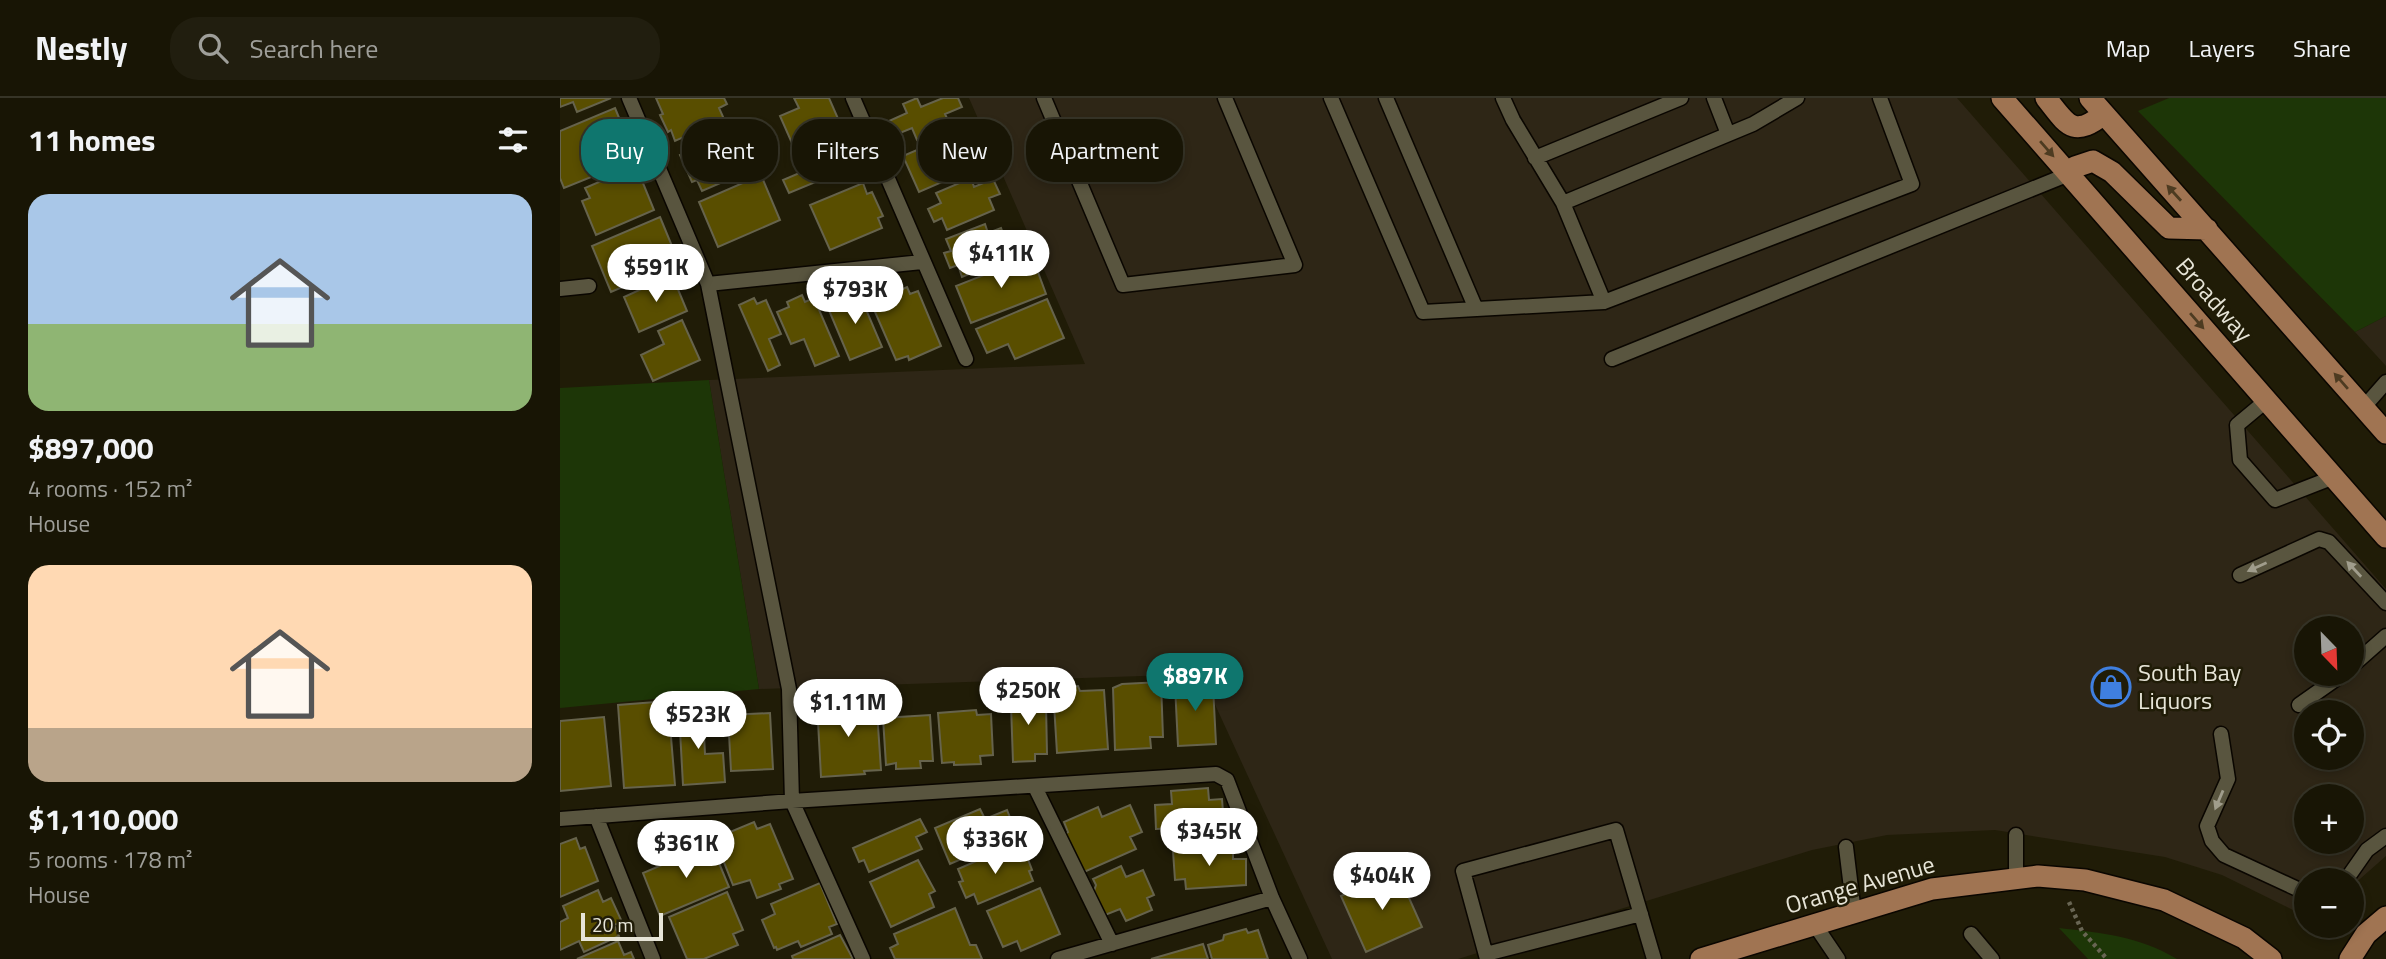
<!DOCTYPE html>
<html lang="en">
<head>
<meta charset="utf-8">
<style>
  :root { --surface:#181505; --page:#211e0f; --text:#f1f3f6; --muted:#9f9f9a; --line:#363427; --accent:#0f766e }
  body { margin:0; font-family:"Titillium Web",sans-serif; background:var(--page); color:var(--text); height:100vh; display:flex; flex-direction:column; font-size:26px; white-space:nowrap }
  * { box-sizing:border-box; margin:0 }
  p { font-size:23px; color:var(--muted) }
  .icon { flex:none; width:38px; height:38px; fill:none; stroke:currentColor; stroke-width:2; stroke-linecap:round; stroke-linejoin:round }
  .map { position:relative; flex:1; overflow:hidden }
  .side { display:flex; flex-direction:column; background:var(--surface); width:560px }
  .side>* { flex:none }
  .hud { position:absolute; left:21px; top:21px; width:665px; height:63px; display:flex; gap:14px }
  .needle { width:46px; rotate:157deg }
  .fabs { position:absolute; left:1734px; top:518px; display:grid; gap:14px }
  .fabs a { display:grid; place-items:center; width:70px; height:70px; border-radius:50%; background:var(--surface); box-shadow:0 4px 10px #0003,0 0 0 2px var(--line); font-size:35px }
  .scale { position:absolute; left:21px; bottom:18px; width:82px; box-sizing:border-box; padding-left:7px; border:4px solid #e7e5d8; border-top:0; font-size:19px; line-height:24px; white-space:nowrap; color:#e7e5d8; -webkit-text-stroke:5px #201c07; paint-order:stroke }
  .price { position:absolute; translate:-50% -60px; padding:0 16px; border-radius:24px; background:#fff; color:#222; font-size:23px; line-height:46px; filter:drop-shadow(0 2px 4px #0008) }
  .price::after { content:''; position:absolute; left:50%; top:42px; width:21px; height:16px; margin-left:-10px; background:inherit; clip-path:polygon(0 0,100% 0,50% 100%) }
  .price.active { background:var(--accent); color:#fff }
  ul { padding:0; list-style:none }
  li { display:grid; align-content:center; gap:14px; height:371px; padding:0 28px }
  li span { display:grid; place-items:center; height:217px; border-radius:21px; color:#555 }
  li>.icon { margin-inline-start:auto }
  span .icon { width:126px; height:126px; fill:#fffc; stroke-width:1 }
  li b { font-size:30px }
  h2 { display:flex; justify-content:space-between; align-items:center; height:84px; padding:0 28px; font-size:30px }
  .pill { padding:0 24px; border-radius:28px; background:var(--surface); box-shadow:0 4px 10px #0003,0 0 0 2px var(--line); font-size:24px; line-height:63px }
  .pill.active { background:var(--accent); color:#fff }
  header { display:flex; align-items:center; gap:42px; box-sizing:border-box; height:98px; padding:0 35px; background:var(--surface); border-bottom:2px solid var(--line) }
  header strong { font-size:33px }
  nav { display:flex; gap:38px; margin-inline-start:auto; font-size:24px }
  .search { width:490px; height:63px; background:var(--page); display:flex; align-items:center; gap:18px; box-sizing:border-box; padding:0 24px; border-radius:28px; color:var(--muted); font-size:26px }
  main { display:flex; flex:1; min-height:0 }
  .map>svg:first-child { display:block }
</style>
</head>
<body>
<header>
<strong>Nestly</strong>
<div class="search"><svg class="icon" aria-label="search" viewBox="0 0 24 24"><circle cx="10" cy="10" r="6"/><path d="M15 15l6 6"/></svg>Search here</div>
<nav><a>Map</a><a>Layers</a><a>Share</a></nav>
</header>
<main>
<section class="side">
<h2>11 homes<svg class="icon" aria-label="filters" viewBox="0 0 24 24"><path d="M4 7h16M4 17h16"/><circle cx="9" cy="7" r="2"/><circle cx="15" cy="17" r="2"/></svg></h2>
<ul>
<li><span style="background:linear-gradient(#a9c7e8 60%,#8fb573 0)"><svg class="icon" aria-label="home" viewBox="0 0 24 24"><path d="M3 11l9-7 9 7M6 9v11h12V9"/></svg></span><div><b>$897,000</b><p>4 rooms · 152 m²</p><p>House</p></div></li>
<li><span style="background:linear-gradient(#ffd9b3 75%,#b9a48a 0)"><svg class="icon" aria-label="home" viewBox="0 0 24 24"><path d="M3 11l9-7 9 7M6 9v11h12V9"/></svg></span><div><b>$1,110,000</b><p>5 rooms · 178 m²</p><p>House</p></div></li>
</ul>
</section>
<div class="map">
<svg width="1826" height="861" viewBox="0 0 1826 861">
  <rect width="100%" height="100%" fill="#201c07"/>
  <path fill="#2e2616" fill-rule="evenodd" d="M409,0h988l429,491v267l-34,30v-6h-46l-1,36 -83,-41 -57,-18 -170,-27 -108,5 -75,15 -354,109h-126l-131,-285 -442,15 -50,-309 376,-16zM1746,530h46v46h-46zM1746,614h46v46h-46zM1746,698h46v46h-46z
    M1826,218v50l-31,-34z"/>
  <path fill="#1d3607" d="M1609,0h217v218l-31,16 -217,-221z
    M149,282l50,309 -199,19v-320z
    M1499,830c43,5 80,8 118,31h-89z"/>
  <path fill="#594e00" stroke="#66634c" stroke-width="2" d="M0,0h51l-34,14 -4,-10 -13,5z
    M96,0h68l3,6 -8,4 5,11 -49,22 -4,-11 -3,2 -8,-17 3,-1z
    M234,0h35l14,32 -48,20 -15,-34 19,-8z
    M357,0l4,9 22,-9h15l4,9 -17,7 6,13 -34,13 -5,-12 -17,7 -6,-14 18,-8 -4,-9z
    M55,10l21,51 -72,29 -4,-10v-47z
    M187,29l11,26 -17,8 5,11 -44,19 -5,-11 -5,2 -12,-27z
    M408,30l11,23 -13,5 6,13 -53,23 -16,-36z
    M288,40l11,26 -70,29 -6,-13 26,-11 -5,-12z
    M76,68l18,44 -58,25 -14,-34 8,-3 -5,-10z
    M201,77l19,45 -62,27 -19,-45z
    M411,80l3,9 19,-8 7,15 -11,4 5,12 -47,20 -5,-12 -8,4 -6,-13 13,-6 -5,-10z
    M303,85l4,11 5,-2 11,24 -5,2 4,10 -52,22 -20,-45z
    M100,119l19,46 -68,29 -19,-46z
    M425,126l3,9 13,-5 6,16 -18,7 5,13 -32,13 -4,-12 -8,3 -6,-15 7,-2 -5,-12z
    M472,158l14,38 -75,29 -15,-37z
    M112,177l15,36 -48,21 -15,-35z
    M347,189l3,7 8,-3 23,55 -32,14 -1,-4 -12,4 -24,-55 11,-5 -1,-2z
    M288,195l2,4 9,-4 23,54 -32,13 -22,-52 11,-5 -2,-5z
    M242,197l3,7 9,-4 25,58 -24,10 -11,-27 -13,5 -14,-32 12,-5 -2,-5z
    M194,200l3,6 9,-4 15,34 -12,5 11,26 -12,6 -29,-66z
    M487,201l17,39 -49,21 -7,-15 -21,9 -11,-24z
    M122,222l18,40 -47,21 -12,-26 23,-11 -6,-13z
    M642,576v13l11,-1 3,58 -38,2 -3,-61h9v-10z
    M459,581h11v25h16l1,50h-12v7l-22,1 -2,-57h9z
    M601,584l2,55h-13l1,11 -36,2 -2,-62 9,-4z
    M518,588l2,5 24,-1 4,59 -51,4 -3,-49 14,-1 -1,-16z
    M299,602l1,13 17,-2 4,59 -17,1 1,3 -44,3 -4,-74z
    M108,603l7,84 -51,3 -6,-83z
    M143,612l1,12h7l1,12 -8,1 1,19 18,-1 2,29 -42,3 -4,-73z
    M416,612l1,5 14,-1 2,41 -13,1 1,8 -27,1v-3l-12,1 -4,-50z
    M210,615l3,56 -42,2 -3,-56z
    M370,617l3,46h-13l1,7 -25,1v-6l-10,2 -3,-47z
    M44,619l7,69 -51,5v-70z
    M648,690l1,12 13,-1 2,26 -5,1 1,10 -37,2v-10l-27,1 -1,-24 17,-1 -1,-13z
    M570,707l12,27 -12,5 6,12 -52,23 -19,-38 3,-2 -4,-10 34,-15 4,10z
    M420,711l5,10 22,-9 10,25 -67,29 -15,-36z
    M360,721l7,13 -11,5 6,12 -53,23 -5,-12 -5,2 -6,-14z
    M194,724l3,7 13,-5 23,55 -14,5 2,5 -24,9 -7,-18 -17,5 -17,-43 16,-6 -2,-4z
    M16,740l4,11 5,-2 13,34 -38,16v-53z
    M151,746l18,43 -69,29 -17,-43z
    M673,749v12h13v26l-60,4 -1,-10 -10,1 -2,-29z
    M444,751l5,12 17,-7 6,16 -3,1 4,10 -55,23 -4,-10 -8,4 -7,-16 4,-1 -5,-12z
    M358,762l17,31 -6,3 5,13 -43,20 -21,-45z
    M561,768l5,11 17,-7 11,25 -7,3 5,12 -26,11 -6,-12 -15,6 -11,-24 2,-6 -3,-6z
    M837,773l25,56 -56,25 -25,-56z
    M260,785l17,41 -8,3 3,7 -31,13 -3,-6 -21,9 -1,-3 -2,1 -12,-28 13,-6 -4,-10z
    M480,790l20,46 -39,17 -4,-10 -14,6 -16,-36z
    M38,792l5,12 8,-4 11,24 -8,3 5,11 -35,16 -5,-11 -19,9v-28l8,-4 -5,-12z
    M167,794l16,38 -10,4 5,11 -34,14h-17l-18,-42z
    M395,810l15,37h6l6,14h-87l-5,-11 8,-4 -4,-10z
    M686,831l2,4 10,-3 10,29h-56l-4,-14 15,-5 1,-5z
    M280,837l13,24h-60l-1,-3z
    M58,843l6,14 7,-3 3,7h-57z
    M643,846l5,15h-57z"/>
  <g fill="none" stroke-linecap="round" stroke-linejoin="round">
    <g stroke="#0a0600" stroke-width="17">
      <path id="service" d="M69,0l79,186 81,405 3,112 71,158
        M293,0l113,261
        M484,0l79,187 172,-20 -70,-167
        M771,0l92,214 181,-10 308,-118 -32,-86
        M826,0l90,211
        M943,0l10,22 50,83
        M1154,0l14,36
        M975,60l146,-60
        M148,186l214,-22
        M0,191l29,-3
        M1044,204l-41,-99 190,-79 44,-26
        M1052,261l457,-185
        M1707,302l-30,25 3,35 35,40 59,-23
        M1804,309l22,-25
        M1680,477l79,-36 10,3 57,61
        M1792,568l34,-30
        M1739,607l44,-31
        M1661,636l7,45 -21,47 5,15 12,14 82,38
        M475,689l77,157
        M36,718l57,143
        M0,721l232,-18 424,-27 11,6 45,118 28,61
        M1456,737v44
        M1286,749l8,66
        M1786,782l21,-30 19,-14
        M1255,827l23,34
        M1411,836l21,25
        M926,856l155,-40
        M498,861l214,-61
        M927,861l-24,-88 153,-41 38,129"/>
    </g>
    <g stroke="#0a0600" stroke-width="24">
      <path id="primary" d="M1442,0l384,439
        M1486,0c21,26 26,41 58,16
        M1530,0l296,335
        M1509,76l6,-7 18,-6 19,11 57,56 38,1
        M1141,861l231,-70 106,-13 47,4 79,20 80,38 27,21
        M1790,861l16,-25 20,-17"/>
    </g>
    <path stroke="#686553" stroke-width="4.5" stroke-dasharray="3.5 3.5" stroke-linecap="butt" d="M1509,804l13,29 25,28"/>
    <use href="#service" stroke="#59553f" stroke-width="14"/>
    <use href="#primary" stroke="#a07452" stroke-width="21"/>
  </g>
  <defs><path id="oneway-solid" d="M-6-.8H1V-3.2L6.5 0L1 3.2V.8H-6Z" transform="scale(1.75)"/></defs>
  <g fill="#4d3b21">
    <use href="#oneway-solid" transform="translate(1487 51) rotate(49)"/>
    <use href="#oneway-solid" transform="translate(1614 95) rotate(-132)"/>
    <use href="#oneway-solid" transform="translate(1637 223) rotate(49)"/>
    <use href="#oneway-solid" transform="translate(1781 283) rotate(-131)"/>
  </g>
  <g fill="#a09d8c">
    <use href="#oneway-solid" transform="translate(1697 469) rotate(156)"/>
    <use href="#oneway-solid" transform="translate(1794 471) rotate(-133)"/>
    <use href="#oneway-solid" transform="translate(1659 702) rotate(113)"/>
  </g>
  <defs>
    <g id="shop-ring" transform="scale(2.0125)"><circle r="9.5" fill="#201c07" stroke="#3f7fe0" stroke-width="1.5"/><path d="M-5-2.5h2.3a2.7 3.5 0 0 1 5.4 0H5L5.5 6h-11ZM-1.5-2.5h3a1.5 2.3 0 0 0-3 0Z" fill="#3f7fe0"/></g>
  </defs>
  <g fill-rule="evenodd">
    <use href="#shop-ring" x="1551" y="589"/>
  </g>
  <g text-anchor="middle" stroke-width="5" stroke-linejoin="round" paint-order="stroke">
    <g font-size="24" fill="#e7e5d8" stroke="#201c07">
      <text transform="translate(1654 202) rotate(49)" y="8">Broadway</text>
      <text transform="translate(1300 787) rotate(-16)" y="8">Orange Avenue</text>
    </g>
    <g font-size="24" fill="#e7e5d8" stroke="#201c07" text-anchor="start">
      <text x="1578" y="583">South Bay<tspan x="1578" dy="28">Liquors</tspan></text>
    </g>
  </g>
</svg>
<div class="fabs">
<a><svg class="needle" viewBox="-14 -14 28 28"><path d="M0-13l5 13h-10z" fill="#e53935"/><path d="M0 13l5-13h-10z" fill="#9f9f9a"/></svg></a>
<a><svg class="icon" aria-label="locate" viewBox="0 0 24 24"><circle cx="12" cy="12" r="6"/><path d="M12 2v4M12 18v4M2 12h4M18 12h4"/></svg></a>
<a>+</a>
<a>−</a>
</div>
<div class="scale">20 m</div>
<b class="price" style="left:441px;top:192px">$411K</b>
<b class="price" style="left:96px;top:206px">$591K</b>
<b class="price" style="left:295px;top:228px">$793K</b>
<b class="price active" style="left:635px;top:615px">$897K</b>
<b class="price" style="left:468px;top:629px">$250K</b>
<b class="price" style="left:288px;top:641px">$1.11M</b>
<b class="price" style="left:138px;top:653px">$523K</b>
<b class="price" style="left:649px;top:770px">$345K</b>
<b class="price" style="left:435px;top:778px">$336K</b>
<b class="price" style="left:126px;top:782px">$361K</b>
<b class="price" style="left:822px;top:814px">$404K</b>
<div class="hud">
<a class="pill active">Buy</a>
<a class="pill">Rent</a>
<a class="pill">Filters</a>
<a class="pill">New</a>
<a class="pill">Apartment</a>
</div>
</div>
</main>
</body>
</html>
